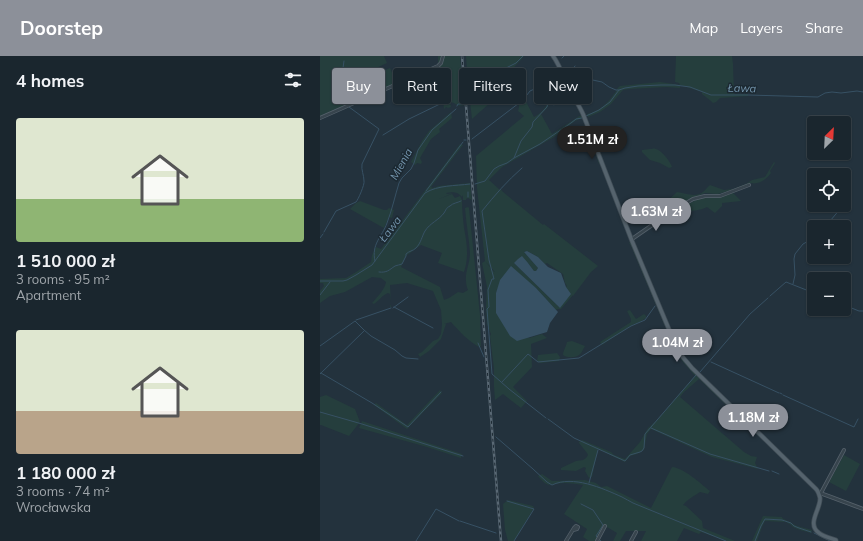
<!DOCTYPE html>
<html lang="en">
<head>
<meta charset="utf-8">
<style>
  :root { --surface:#1a262e; --page:#232e36; --text:#f1f3f6; --muted:#9fa5aa; --line:#38434a; --accent:#8c9099 }
  body { margin:0; font-family:Mulish,sans-serif; background:var(--page); color:var(--text); height:100vh; display:flex; flex-direction:column; font-size:15px; white-space:nowrap }
  * { box-sizing:border-box; margin:0 }
  p { font-size:13px; color:var(--muted) }
  .icon { flex:none; width:22px; height:22px; fill:none; stroke:currentColor; stroke-width:2; stroke-linecap:round; stroke-linejoin:round }
  .map { position:relative; flex:1; overflow:hidden }
  .details { display:flex; flex-direction:column; background:var(--surface); width:320px }
  .details>* { flex:none }
  .banner { position:absolute; left:12px; top:12px; width:380px; height:36px; display:flex; gap:8px }
  .needle { width:26px; rotate:24deg }
  .fabs { position:absolute; left:487px; top:60px; display:grid; gap:8px }
  .fabs a { display:grid; place-items:center; width:44px; height:44px; border-radius:4px; background:var(--surface); box-shadow:0 1px 3px #0004,0 0 0 1px var(--line); font-size:20px }
  .price { position:absolute; translate:-50% -34px; padding:0 9px; border-radius:14px; background:var(--accent); color:#fff; font-size:13px; line-height:26px; filter:drop-shadow(0 1px 2px #0008) }
  .price::after { content:''; position:absolute; left:50%; top:24px; width:12px; height:9px; margin-left:-6px; background:inherit; clip-path:polygon(0 0,100% 0,50% 100%) }
  .price.selected { background:#222; color:#fff }
  ul { padding:0; list-style:none }
  li { display:grid; align-content:center; gap:8px; height:212px; padding:0 16px }
  li span { display:grid; place-items:center; height:124px; border-radius:4px; color:#555 }
  li>.icon { margin-inline-start:auto }
  span .icon { width:72px; height:72px; fill:#fffc; stroke-width:1 }
  li b { font-size:17px }
  h2 { display:flex; justify-content:space-between; align-items:center; height:48px; padding:0 16px; font-size:17px }
  .tag { padding:0 14px; border-radius:4px; background:var(--surface); box-shadow:0 1px 3px #0004,0 0 0 1px var(--line); font-size:14px; line-height:36px }
  .tag.selected { background:var(--accent); color:#fff }
  header { display:flex; align-items:center; gap:24px; box-sizing:border-box; height:56px; padding:0 20px; background:var(--accent); color:#fff }
  header strong { font-size:19px }
  nav { display:flex; gap:22px; margin-inline-start:auto; font-size:14px }
  main { display:flex; flex:1; min-height:0 }
  .map>svg:first-child { display:block }
</style>
</head>
<body>
<header>
<strong>Doorstep</strong>
<nav><a>Map</a><a>Layers</a><a>Share</a></nav>
</header>
<main>
<section class="details">
<h2>4 homes<svg class="icon" aria-label="filters" viewBox="0 0 24 24"><path d="M4 7h16M4 17h16"/><circle cx="9" cy="7" r="2"/><circle cx="15" cy="17" r="2"/></svg></h2>
<ul>
<li><span style="background:linear-gradient(#dfe7d0 65%,#8fb573 0)"><svg class="icon" aria-label="home" viewBox="0 0 24 24"><path d="M3 11l9-7 9 7M6 9v11h12V9"/></svg></span><div><b>1 510 000 zł</b><p>3 rooms · 95 m²</p><p>Apartment</p></div></li>
<li><span style="background:linear-gradient(#dfe7d0 65%,#b9a48a 0)"><svg class="icon" aria-label="home" viewBox="0 0 24 24"><path d="M3 11l9-7 9 7M6 9v11h12V9"/></svg></span><div><b>1 180 000 zł</b><p>3 rooms · 74 m²</p><p>Wrocławska</p></div></li>
</ul>
</section>
<div class="map">
<svg width="543" height="485" viewBox="0 0 543 485">
  <rect width="100%" height="100%" fill="#23323d"/>
  <path fill="#253e3d" fill-rule="evenodd" d="M0,0h64l3,7 -11,5 -4,8 18,-8 6,15 -76,33z
    M118,0h22l5,49c-5,1 -7,1 -11,-2l-4,-1 1,5 -3,1 -2,-1 -2,2 -1,-9 -5,-16 2,-17 -2,-2z
    M146,0h58c-4,6 -11,10 -13,17l23,44c6,-3 12,-9 14,-15l4,-1 3,-3 4,1c-1,9 -5,5 -10,5l-2,4 -6,6 11,20 29,-19 -1,-4h1l20,52 -2,1 -6,-17 -11,-29 -7,3 -21,16 -52,30 -13,13 11,10 1,-1 1,2 41,34 1,-1 54,42 -7,6 -18,24v-1l-12,14h-3l-2,1 -20,-22 -35,-8 -5,13 33,45 13,-4 5,4 -16,6 1,23 -19,20 14,14 -6,7 -18,-14 -8,6 -1,-13v-18l-4,-33 1,-2 -4,-10 -1,-16 1,-21 -5,-24 3,-2 8,10 2,1 -10,-11 -8,-73 -1,-32 48,-40 -6,-5c4,-11 -4,-22 -10,-31l-18,20 1,2 -19,17 -4,-34zM207,195l11,6 7,7 2,-1 16,11 2,9 2,3 -1,1 -6,21 -46,-45h14l6,8h2l2,-3 -14,-16z
    M356,0h56l1,8 1,30h14v2l-28,2 -4,4 -3,1 -2,-2 -9,-7v-2l-22,-7v3l-14,-1 -37,2 -6,1 -12,14 -11,8 -12,5 -1,-3c11,-2 21,-11 27,-20 3,-3 2,-5 6,-8l40,-4 20,3 -1,-2 -4,-1z
    M131,56l1,6 -13,11 1,3 -9,7 -11,19 2,4 -1,2 -4,-1 -2,2 -4,-3 11,-21 7,-10z
    M140,88l3,1 -32,42 2,1 6,-2 31,-3 2,17 -4,-2 -2,1v1h-3v-5l-1,2c-5,-6 -9,-5 -16,-4l1,1 6,-1 -14,6 13,-5 3,4 5,-2 2,4c0,9 1,19 2,28 3,15 5,29 0,44l-26,-9 4,-10 -21,-8 -15,11 -5,11 39,20 4,13 5,-2 9,-6 5,1 5,-3c-1,-2 -2,-6 -2,-9 -1,-9 4,-18 4,-28 -1,-15 -4,-30 -5,-45l3,-1 1,1 11,107 1,31 -2,1c-11,-6 -20,-16 -28,-25l-7,2h2l-5,15 -12,12 -9,6 -2,-3 4,-2 11,-11 5,-2 3,-5 1,-10h1h-1l-1,-14 -8,-19 -26,-8 -17,2 1,20v2h-1l1,-3 -1,-10 -2,-1c-6,2 -9,8 -14,11l-2,-1 1,-1c5,-6 12,-13 13,-20l-5,-4 -9,-1 -27,15 -15,4 -10,7v-12l4,-5 -1,-3h-3v-4l26,-1 10,-6 15,-10 1,-7 4,-8 5,2z
    M330,93c3,0 3,-1 6,0 6,2 14,12 16,18l-3,1 -9,-5 -10,-3 -8,-8v-2z
    M454,106l1,1 -5,8 1,2c-4,6 -12,12 -20,10l-22,8 -12,3 -12,-1 -9,4 -21,10 -14,10 -4,-5 4,-5 16,-15c8,1 19,6 26,0 3,-2 4,-5 7,-7l14,5 9,-1 13,-5 6,-4 13,-3z
    M413,137l8,8 -19,2v3l-7,7 -8,-6c-10,5 -21,4 -32,4l23,-12 8,-3 13,1z
    M40,145l24,9h3l2,-2 5,2 -2,8 -3,-1 -5,11 -2,-1 -32,-18 6,-6z
    M311,186l49,113 93,94v1l-3,-3 -71,-68 -15,13 -4,5 64,55 7,4 6,1 -2,6 3,6 -46,-12 -61,-28 -4,5 -3,16 -7,4 -7,2 -5,6 -27,-13 -6,28 -3,1 -4,-7 1,-3 -2,-1 -8,4 -15,-1v-2l15,-7 7,-1 3,-2 2,-3 -1,-2 -8,-10v-1l3,-2 29,12 3,3 11,4 15,-17 8,-14 9,-8 38,-44 -12,-14 -8,-12 -44,-104 -2,-3z
    M310,254l6,9 8,-5 2,2v2l-6,4 -8,3 -30,20 -2,-3 31,-20v-3l-4,-8z
    M252,285l13,5c-2,3 -3,7 -6,9 -4,3 -12,3 -16,0 0,-4 3,-8 4,-13z
    M237,297l3,4 -1,4 -19,2 -3,-2 1,-6z
    M120,334l2,3 -35,36 -33,-24 2,-2 31,22z
    M6,339l29,14 5,13 -11,14 -28,-11h-1v-28z
    M42,365l100,33 -1,4 -34,-11 -68,-19z
    M524,399l16,9 -14,27 -17,-9z
    M352,411c12,1 28,16 38,24l-2,3 -8,-2c-6,4 -12,7 -17,13l3,1 16,15 1,7 32,13h-8l-26,-9 -2,2 -15,-6 -7,13h-36l5,-10h-20l-6,10h-7l4,-8 -10,-6 -9,14h-9l-6,-4 4,-8 -23,-15 19,-29c-6,-1 -13,-2 -20,-2 -13,1 -15,6 -25,-7l4,-2 10,7 33,-1 11,3 5,4 6,-1 44,22z
    M188,444l25,6 1,2 -20,33h-6l-3,-11 -2,-26z
    M443,460l19,1v1l15,8 15,4 -1,3c-6,-2 -13,-3 -18,-6 -3,-3 -5,-4 -9,-6v1l-19,-1 -3,6 -5,14h-5z"/>
  <path fill="#375164" d="M207,195l11,6 10,10 13,6 5,14 5,7 -11,14 -46,-45 4,-4 4,-3 6,7 6,8h2l2,-3 -14,-16z
    M191,210l25,22 22,24 -8,11 -3,9 -30,9 -7,-5 -14,-23v-20l4,-13z"/>
  <g fill="none" stroke-linecap="round" stroke-linejoin="round">
    <path stroke="#375164" stroke-width="1" d="M242,2l2,-2
      M24,5l-2,14 4,29 1,1
      M244,17l7,-2 4,-5
      M232,22l8,-4
      M250,30l11,-5 7,-2 14,3 7,5 7,3h3
      M137,50l1,-2h11l2,-2 3,-6 3,-3 15,-11 12,-13 12,-6 7,-7
      M266,60l13,-6 11,-8 9,-12 6,-2 13,-2 23,-1h14l15,2 21,8h37l70,2 7,-4 7,-1 9,1 16,-2 6,1
      M63,79l26,-16 31,-15
      M152,83l51,-39 7,-9 9,-4 2,-2 7,-4
      M144,84h2
      M194,102l7,-17 11,-14 1,-5 14,-15 1,-4h3l3,2c4,-3 2,-4 4,-8 2,-3 6,-7 9,-9
      M202,112c-15,13 -27,27 -40,43l7,49 5,19h-2l-4,11 1,17 -2,2 5,65 17,15 37,29
      M155,128l10,-3 9,-12 5,-3 8,-3 7,-5 26,-14 31,-21 5,-4 6,-1
      M106,135l37,-49
      M148,141v-5
      M505,171l21,-25
      M4,176l12,-21 20,-9c2,-2 9,-18 8,-21 0,-6 -3,-11 -2,-17l17,-35 -30,-22
      M0,182l3,-4
      M55,205c-4,-17 7,-24 12,-38 5,-13 8,-27 12,-40l3,-5 9,-9 3,-6 4,-13 14,-20 24,-21
      M59,216c8,1 10,-2 16,-6 2,-1 5,-1 7,-2l4,-8v-2c3,-3 7,-3 10,-6 5,-5 6,-12 9,-17 5,-8 14,-11 19,-18 2,-3 2,-5 6,-7 3,-3 7,-3 11,-5
      M0,225h23l4,-1 9,-5 16,-10 53,-72c13,-8 30,-7 45,-9
      M473,228l2,-9 -1,-16 1,-5 8,-10 11,-6
      M0,239l10,-13
      M450,240l16,-14 28,11
      M524,249l15,6h4
      M74,251l39,21
      M73,252l15,-11
      M36,264l35,-12
      M158,287l6,14
      M0,290l35,-25 9,9 7,6 24,14 7,6 4,2 12,1
      M391,306l68,31
      M380,316l50,-58 18,-16
      M1,317l51,30 36,24 33,-35
      M0,318l44,-43
      M182,326l26,-28 10,8 41,-4 52,-32 14,-6 10,-14
      M460,337l2,1
      M463,339l71,32 4,-8
      M0,356l42,12 101,32
      M228,363l26,19 51,23 5,-6 10,-3 2,-1 2,-3 1,-14 51,-59
      M331,372l59,26 59,17
      M176,381l37,32 14,13 5,3c21,-10 50,3 70,12 4,2 7,4 11,6l93,38
      M452,415l7,3
      M269,427l9,-33
      M187,445l27,8 -20,32
      M261,448l12,6 10,15 -7,11 1,1
      M140,465l36,12
      M494,477l16,8
      M280,484l1,1
      M96,485l20,-32 23,12
      M435,485l6,-15 4,-7 17,1 9,3 3,3 5,2 12,4"/>
    <g stroke="#55616b" stroke-width="4">
      <path id="minor" d="M0,62l118,-52 3,-3 2,-7
        M312,183l39,-27 22,-13 12,-3h15l29,-11
        M500,437l11,4 32,12
        M501,437l23,-43
        M246,485l8,-13 2,-2 2,1 -1,2 -4,1
        M277,485l8,-15
        M311,485l5,-9"/>
    </g>
    <g stroke="#404d56" stroke-width="5">
      <path id="major" d="M233,0c6,8 9,17 13,27 5,10 12,20 17,31l49,127 41,98 8,16 11,13 124,121c2,2 3,5 4,9 1,11 -14,26 -1,35 5,4 12,5 17,7v1"/>
    </g>
    <use href="#minor" stroke="#37444d" stroke-width="2.5"/>
    <use href="#major" stroke="#55636d" stroke-width="3.5"/>
    <g stroke="#596874" stroke-width="2.5">
      <path id="rail" d="M142,0l39,485"/>
    </g>
    <use href="#rail" stroke="#1c2932" stroke-width="1" stroke-dasharray="3" stroke-linecap="butt"/>
  </g>
  <g text-anchor="middle" stroke-width="3" stroke-linejoin="round" paint-order="stroke">
    <g font-size="11" font-style="italic" fill="#7394ac" stroke="#1c2932">
      <text transform="translate(422 32) rotate(1)" y="4">Ława</text>
      <text transform="translate(81 108) rotate(-61)" y="4">Mienia</text>
      <text transform="translate(70 173) rotate(-53)" y="4">Ława</text>
    </g>
  </g>
</svg>
<div class="fabs">
<a><svg class="needle" viewBox="-14 -14 28 28"><path d="M0-13l5 13h-10z" fill="#e53935"/><path d="M0 13l5-13h-10z" fill="#9fa5aa"/></svg></a>
<a><svg class="icon" aria-label="locate" viewBox="0 0 24 24"><circle cx="12" cy="12" r="6"/><path d="M12 2v4M12 18v4M2 12h4M18 12h4"/></svg></a>
<a>+</a>
<a>−</a>
</div>
<b class="price selected" style="left:272px;top:104px">1.51M zł</b>
<b class="price" style="left:336px;top:176px">1.63M zł</b>
<b class="price" style="left:357px;top:307px">1.04M zł</b>
<b class="price" style="left:433px;top:382px">1.18M zł</b>
<div class="banner">
<a class="tag selected">Buy</a>
<a class="tag">Rent</a>
<a class="tag">Filters</a>
<a class="tag">New</a>
</div>
</div>
</main>
</body>
</html>
